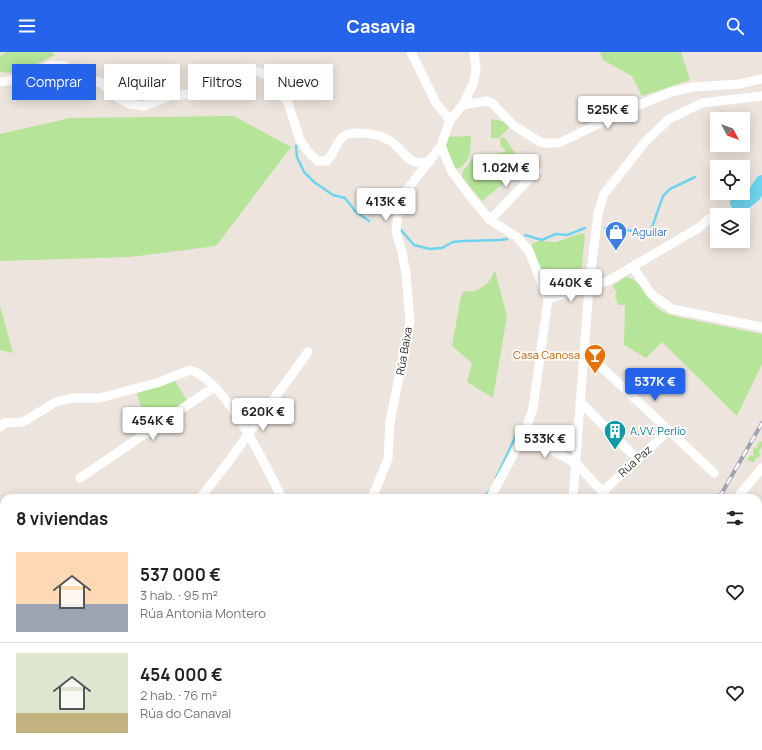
<!DOCTYPE html>
<html lang="es">
<head>
<meta charset="utf-8">
<style>
  :root { --surface:#fff; --page:#f2f2f2; --text:#202124; --muted:#757577; --line:#e0e0e0; --accent:#2563eb }
  body { margin:0; font-family:Manrope,sans-serif; background:var(--page); color:var(--text); height:100vh; display:flex; flex-direction:column; font-size:15px; white-space:nowrap }
  * { box-sizing:border-box; margin:0 }
  p { font-size:13px; color:var(--muted) }
  .icon { flex:none; width:22px; height:22px; fill:none; stroke:currentColor; stroke-width:2; stroke-linecap:round; stroke-linejoin:round }
  .map { position:relative; flex:1; overflow:hidden }
  .details { position:absolute; left:0px; top:442px; width:762px; height:256px; display:flex; flex-direction:column; background:var(--surface); border-radius:12px 12px 0 0; box-shadow:0 2px 10px #0003 }
  .details>* { flex:none }
  .guide { position:absolute; left:12px; top:12px; width:400px; height:36px; display:flex; gap:8px }
  .needle { width:26px; rotate:131deg }
  .controls { position:absolute; left:710px; top:60px; display:grid; gap:8px }
  .controls a { display:grid; place-items:center; width:40px; height:40px; border-radius:0px; background:var(--surface); box-shadow:0 2px 10px #0003; font-size:20px }
  .price { position:absolute; translate:-50% -34px; padding:0 9px; border-radius:4px; background:#fff; color:#222; font-size:13px; line-height:26px; filter:drop-shadow(0 1px 2px #0008) }
  .price::after { content:''; position:absolute; left:50%; top:24px; width:12px; height:9px; margin-left:-6px; background:inherit; clip-path:polygon(0 0,100% 0,50% 100%) }
  .price.on { background:var(--accent); color:#fff }
  ul { padding:0; list-style:none }
  li { display:flex; align-items:center; gap:12px; height:100px; padding:0 16px }
  li+li { border-top:1px solid var(--line) }
  li span { display:grid; place-items:center; flex:none; width:112px; height:80px; border-radius:0px; color:#555 }
  li>.icon { margin-inline-start:auto }
  span .icon { width:48px; height:48px; fill:#fffc; stroke-width:1 }
  li b { font-size:17px }
  h2 { display:flex; justify-content:space-between; align-items:center; height:48px; padding:0 16px; font-size:17px }
  .pill { padding:0 14px; border-radius:0px; background:var(--surface); box-shadow:0 2px 10px #0003; font-size:14px; line-height:36px }
  .pill.on { background:var(--accent); color:#fff }
  header { display:flex; justify-content:space-between; align-items:center; height:52px; padding:0 16px; background:var(--accent); color:#fff; font-size:18px; font-weight:700 }
  .map>svg:first-child { display:block }
</style>
</head>
<body>
<header><svg class="icon" aria-label="menu" viewBox="0 0 24 24"><path d="M4 6h16M4 12h16M4 18h16"/></svg>Casavia<svg class="icon" aria-label="search" viewBox="0 0 24 24"><circle cx="10" cy="10" r="6"/><path d="M15 15l6 6"/></svg></header>
<div class="map">
<svg width="762" height="698" viewBox="0 0 762 698">
  <rect width="100%" height="100%" fill="#ede5dd"/>
  <path fill="#b6e499" d="M6,0h45l4,3 -37,18 -18,-1v-16z
    M600,0h81l9,28 -48,16 -10,-20 -29,-16z
    M234,64l57,31 -75,99 -86,11 -130,4v-127l70,-16z
    M491,67l16,3 4,4 -12,12h-8z
    M471,84c0,13 0,28 -15,33l-3,-3 -7,-22v-7z
    M503,85l2,1 19,28 -42,35 -20,-24 1,-6 11,-14 31,-5 -1,-5 -3,1 -1,-9z
    M582,181l3,2 -5,51 -26,5c-13,-9 -21,-32 -22,-47l7,-3 17,1z
    M494,219h1l12,45 -14,82 -26,-16 5,-19 -20,-17 9,-50 3,-5c13,3 27,-7 30,-20z
    M625,225c19,2 21,25 37,34 11,6 24,7 36,10 21,4 43,9 64,13v30l-25,52 -75,-74 -16,16 -22,-13 1,-40h-7l-3,-9 2,-3 -4,-7z
    M0,254l13,47 -13,-3z
    M175,329l12,19 -40,28 -10,-35z
    M760,389l2,1v5l-3,4 1,5 -4,2 -2,4 -7,-2 3,-5 3,1v-8l6,-1 -2,-2z"/>
  <path fill="#caec94" d="M226,694h27l-1,4h-24l-3,-1z"/>
  <g fill="none" stroke-linecap="round" stroke-linejoin="round">
    <path stroke="#6ed4f0" stroke-width="2.5" d="M296,94l1,11 7,15 10,10 19,13 12,3 10,13 14,10
      M713,122l4,3
      M605,176l37,4 9,-2 12,-34 7,-7 25,-12
      M401,178l13,15 16,4 12,-1 11,-6 11,-1 37,-1 6,-1
      M525,183l17,5 14,-6 11,1 18,-7
      M496,426l22,-47
      M485,444l5,-6
      M408,698l3,-4"/>
    <path stroke="#6ed4f0" stroke-width="14" d="M737,151l6,1 11,-9 8,-13"/>
    <path stroke="#fff" stroke-width="9" d="M411,0l25,51 14,17
      M0,30l18,-3 32,-14 15,1 14,9 22,8 14,13 14,8 15,2 26,-10 34,-4 10,-6 7,-10 13,-6 25,2 8,4 21,27 12,37 9,13 9,8h9c7,-7 9,-19 17,-25 4,-3 10,-3 15,-3 9,0 21,2 30,7 15,9 17,27 40,22
      M463,53l24,-4 5,2 21,22 24,15 6,3h16l70,-34 42,-17 22,-5 46,-3 23,-5
      M441,94l10,24 19,26 20,24 27,17 12,14 19,48 -15,109 -9,27 -34,63
      M490,168l47,-49
      M633,215l18,27 21,15 90,18
      M548,247l60,-18 92,-54 10,-9
      M583,307h10l121,114
      M580,350l57,57
      M0,375l4,-4 19,-1 33,-20 16,-4h27l58,-15 33,-13c36,10 75,95 92,128
      M524,383l53,29 31,34
      M80,426l134,-91
      M602,440l67,-62
      M200,446l26,-33 82,-113
      M372,446l16,-39 2,-37 20,-100 -4,-48 -4,-22 -6,-20 2,-18 8,-23 35,-45 9,-26 13,-15 11,-23 2,-14 -2,-16
      M573,446l16,-211 9,-73 6,-20 41,-52 24,-23 33,-16 60,-7
      M737,446l25,-30
      M758,483l4,3
      M758,557l4,-3
      M758,582l4,1
      M0,618l4,5
      M20,694l5,4
      M140,698l1,-4
      M305,698l2,-4
      M432,698v-4
      M495,698v-4
      M552,698l1,-4
      M632,698l2,-4"/>
    <g stroke="#9fa4b5" stroke-width="4">
      <path id="rail" d="M719,446l43,-75
        M608,698l1,-4"/>
    </g>
    <use href="#rail" stroke="#fff" stroke-width="2.5" stroke-dasharray="8" stroke-linecap="butt"/>
  </g>
  <defs>
    <g id="shop-pin" transform="scale(1.15)"><path d="M0 17L-7.5 6A9.5 9.5 0 1 1 7.5 6Z" fill="#3f7fe0" stroke="#fff"/><path d="M-5-2.5h2.3a2.7 3.5 0 0 1 5.4 0H5L5.5 6h-11ZM-1.5-2.5h3a1.5 2.3 0 0 0-3 0Z" fill="#fff"/></g>
    <g id="bar-pin" transform="scale(1.15)"><path d="M0 17L-7.5 6A9.5 9.5 0 1 1 7.5 6Z" fill="#e8710a" stroke="#fff"/><path d="M-6-5H6L.8 .8V4.5H3.5V6h-7V4.5H-.8V.8Z" fill="#fff"/></g>
    <g id="building-pin" transform="scale(1.15)"><path d="M0 17L-7.5 6A9.5 9.5 0 1 1 7.5 6Z" fill="#0f9aa8" stroke="#fff"/><path d="M-4-6H4V6H1V3H-1V6H-4ZM-2.5-4.3h1.7v1.8h-1.7ZM.8-4.3h1.7v1.8H.8ZM-2.5-1h1.7V.8h-1.7ZM.8-1h1.7V.8H.8Z" fill="#fff"/></g>
  </defs>
  <g fill-rule="evenodd">
    <use href="#shop-pin" x="616" y="180"/>
    <use href="#bar-pin" x="595" y="303"/>
    <use href="#building-pin" x="615" y="379"/>
  </g>
  <g text-anchor="middle" stroke-width="3.5" stroke-linejoin="round" paint-order="stroke">
    <g font-size="11" fill="#366cbe" stroke="#fff" text-anchor="start">
      <text x="632" y="184">Aguilar</text>
    </g>
    <g font-size="11" fill="#2b2b2b" stroke="#fff">
      <text transform="translate(404 299) rotate(-80)" y="4">Rúa Baixa</text>
      <text transform="translate(635 409) rotate(-42)" y="4">Rúa Paz</text>
    </g>
    <g font-size="11" fill="#c56008" stroke="#fff" text-anchor="end">
      <text x="580" y="307">Casa Canosa</text>
    </g>
    <g font-size="11" fill="#0d838f" stroke="#fff" text-anchor="start">
      <text x="630" y="383">A.VV. Perlío</text>
    </g>
  </g>
</svg>
<div class="controls">
<a><svg class="needle" viewBox="-14 -14 28 28"><path d="M0-13l5 13h-10z" fill="#e53935"/><path d="M0 13l5-13h-10z" fill="#757577"/></svg></a>
<a><svg class="icon" aria-label="locate" viewBox="0 0 24 24"><circle cx="12" cy="12" r="6"/><path d="M12 2v4M12 18v4M2 12h4M18 12h4"/></svg></a>
<a><svg class="icon" aria-label="layers" viewBox="0 0 24 24"><path d="M12 4l9 5-9 5-9-5zM3 14l9 5 9-5"/></svg></a>
</div>
<b class="price" style="left:608px;top:78px">525K €</b>
<b class="price" style="left:506px;top:136px">1.02M €</b>
<b class="price" style="left:386px;top:170px">413K €</b>
<b class="price" style="left:571px;top:251px">440K €</b>
<b class="price on" style="left:655px;top:350px">537K €</b>
<b class="price" style="left:263px;top:380px">620K €</b>
<b class="price" style="left:153px;top:389px">454K €</b>
<b class="price" style="left:545px;top:407px">533K €</b>
<div class="guide">
<a class="pill on">Comprar</a>
<a class="pill">Alquilar</a>
<a class="pill">Filtros</a>
<a class="pill">Nuevo</a>
</div>
<section class="details">
<h2>8 viviendas<svg class="icon" aria-label="filters" viewBox="0 0 24 24"><path d="M4 7h16M4 17h16"/><circle cx="9" cy="7" r="2"/><circle cx="15" cy="17" r="2"/></svg></h2>
<ul>
<li><span style="background:linear-gradient(#ffd9b3 65%,#9aa5b1 0)"><svg class="icon" aria-label="home" viewBox="0 0 24 24"><path d="M3 11l9-7 9 7M6 9v11h12V9"/></svg></span><div><b>537 000 €</b><p>3 hab. · 95 m²</p><p>Rúa Antonia Montero</p></div><svg class="icon" aria-label="heart" viewBox="0 0 24 24"><path d="M12 20l-8-8c-3-5 5-10 8-4 3-6 11-1 8 4z"/></svg></li>
<li><span style="background:linear-gradient(#dfe7d0 75%,#c2b280 0)"><svg class="icon" aria-label="home" viewBox="0 0 24 24"><path d="M3 11l9-7 9 7M6 9v11h12V9"/></svg></span><div><b>454 000 €</b><p>2 hab. · 76 m²</p><p>Rúa do Canaval</p></div><svg class="icon" aria-label="heart" viewBox="0 0 24 24"><path d="M12 20l-8-8c-3-5 5-10 8-4 3-6 11-1 8 4z"/></svg></li>
</ul>
</section>
</div>
</body>
</html>
